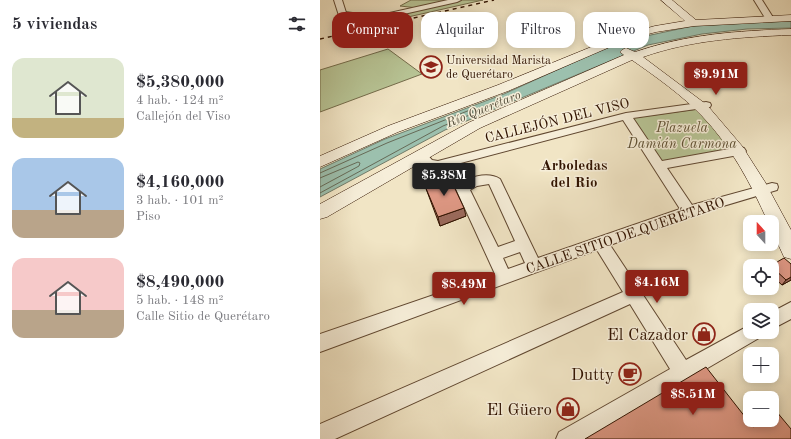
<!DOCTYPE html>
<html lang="es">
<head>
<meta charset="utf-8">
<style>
  :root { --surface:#fff; --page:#f7f7f7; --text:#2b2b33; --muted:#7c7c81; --accent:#8f2418 }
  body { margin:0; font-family:"Old Standard TT",serif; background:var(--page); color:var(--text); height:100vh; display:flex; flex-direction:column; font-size:15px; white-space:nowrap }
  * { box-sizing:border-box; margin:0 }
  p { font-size:13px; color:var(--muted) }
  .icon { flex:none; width:22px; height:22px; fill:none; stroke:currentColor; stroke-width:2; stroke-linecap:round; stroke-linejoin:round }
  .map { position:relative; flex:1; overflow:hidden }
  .side { display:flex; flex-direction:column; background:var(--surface); width:320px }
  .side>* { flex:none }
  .hud { position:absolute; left:12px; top:12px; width:380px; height:36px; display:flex; gap:8px }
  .needle { width:26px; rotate:339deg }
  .fabs { position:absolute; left:423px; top:215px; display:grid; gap:8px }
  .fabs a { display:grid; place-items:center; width:36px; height:36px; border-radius:8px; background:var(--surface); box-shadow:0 2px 10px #0003; font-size:20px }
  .price { position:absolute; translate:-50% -34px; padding:0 9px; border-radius:4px; background:var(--accent); color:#fff; font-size:13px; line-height:26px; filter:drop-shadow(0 1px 2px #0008) }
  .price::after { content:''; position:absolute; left:50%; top:24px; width:12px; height:9px; margin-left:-6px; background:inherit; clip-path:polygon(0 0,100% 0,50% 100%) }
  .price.active { background:#222; color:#fff }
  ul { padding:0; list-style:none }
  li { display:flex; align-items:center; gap:12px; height:100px; padding:0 12px }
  li span { display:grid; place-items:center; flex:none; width:112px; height:80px; border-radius:12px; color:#555 }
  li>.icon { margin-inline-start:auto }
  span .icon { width:48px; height:48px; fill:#fffc; stroke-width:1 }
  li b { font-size:17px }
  h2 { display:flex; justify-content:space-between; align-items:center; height:48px; padding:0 12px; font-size:17px }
  .chip { padding:0 14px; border-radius:12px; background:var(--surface); box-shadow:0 2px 10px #0003; font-size:14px; line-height:36px }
  .chip.active { background:var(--accent); color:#fff }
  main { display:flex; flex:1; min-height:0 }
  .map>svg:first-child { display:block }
</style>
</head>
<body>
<main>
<section class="side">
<h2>5 viviendas<svg class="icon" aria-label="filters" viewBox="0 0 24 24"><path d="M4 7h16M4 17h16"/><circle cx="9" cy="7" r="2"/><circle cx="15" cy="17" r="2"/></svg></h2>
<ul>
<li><span style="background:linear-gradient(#dfe7d0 75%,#c2b280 0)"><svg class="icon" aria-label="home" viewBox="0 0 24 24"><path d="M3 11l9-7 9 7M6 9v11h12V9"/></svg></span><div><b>$5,380,000</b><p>4 hab. · 124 m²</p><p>Callejón del Viso</p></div></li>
<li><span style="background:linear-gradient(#a9c7e8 65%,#b9a48a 0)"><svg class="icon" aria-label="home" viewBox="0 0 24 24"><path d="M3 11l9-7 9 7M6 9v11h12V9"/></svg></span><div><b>$4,160,000</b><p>3 hab. · 101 m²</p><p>Piso</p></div></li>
<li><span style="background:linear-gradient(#f6c9c9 65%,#b9a48a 0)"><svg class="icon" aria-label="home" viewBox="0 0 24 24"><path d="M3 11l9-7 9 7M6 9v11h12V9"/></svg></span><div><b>$8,490,000</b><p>5 hab. · 148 m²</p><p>Calle Sitio de Querétaro</p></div></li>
</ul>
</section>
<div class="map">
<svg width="471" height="439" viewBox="0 0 471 439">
  <rect width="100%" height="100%" fill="#f1e5c5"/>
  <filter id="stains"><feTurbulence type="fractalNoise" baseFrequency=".005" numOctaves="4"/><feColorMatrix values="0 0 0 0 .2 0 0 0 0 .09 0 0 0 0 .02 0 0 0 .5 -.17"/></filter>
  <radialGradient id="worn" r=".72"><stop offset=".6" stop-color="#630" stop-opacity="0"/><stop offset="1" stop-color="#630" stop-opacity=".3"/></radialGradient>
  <path fill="#b8c596" stroke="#746c4b" d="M91,0h72l-75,17 -16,-3 26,-6 -18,-2z
    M23,11l39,6 -35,8z
    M68,49l34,25 -102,38v-42z
    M378,109l35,40 -71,13 -30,-44z"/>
  <path fill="#9cc0ae" stroke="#717b68" d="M471,21v7l-44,1 -45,5 -54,11 -203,85 -125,67v-28l65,-30 119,-45 95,-43 33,-12 61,-13z"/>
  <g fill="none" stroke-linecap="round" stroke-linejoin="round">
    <path stroke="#666a57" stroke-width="1" d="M0,173l67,-30 83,-33 3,1 -1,3 -29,12 -123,67
      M0,178l38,-16 2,1 -1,3 -39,21"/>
    <g stroke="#614831" stroke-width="2">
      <path id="street" d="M14,0h8l7,22 99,-22h13l-4,2 -111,25 -4,-2z
        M434,0h8l12,19 -1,2h-6z
        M386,102l4,1 1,2 -1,2 -77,11 29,43 78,-14 4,1 2,3 -2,3 -77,14 25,37 80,-22 5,1 1,3 -1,3 -84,25 -83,30 76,115 64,-35v7h12l-3,6 -173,101h-30l3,-7 111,-63 -40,-65 -295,135h-15v-15l303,-132 -26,-42 -277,102v-18l175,-60 -39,-85c8,-12 32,-18 44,-10l38,79 142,-49 -57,-89 -185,49 -17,-5 -6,-9 2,-3h8l7,8 6,1 188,-48zM169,184l26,57 -17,6 -28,-57 7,-4zM200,252l5,11 -17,6 -5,-11z
        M471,302v17l-19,10v-17z"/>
    </g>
    <g stroke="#311300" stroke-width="1">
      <path id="secondary" d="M341,0h11l24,20 95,-5v6l-97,5 -38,6 -30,8 -118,51 -110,41 -78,35v-11l68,-30 110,-41 120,-49 37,-10 30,-5z
        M471,29v6c-50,2 -100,5 -148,22l64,48 35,41 23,36 26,48v29l-7,-2 -12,-26v-9h-4c-17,-38 -37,-76 -66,-106 -19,-20 -47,-40 -70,-56l-152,68 -153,89 -7,2v-15l150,-82 154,-67 -4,-3 2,-2 4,-2 9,4c52,-18 102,-21 156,-23z"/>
    </g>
    <use href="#street" fill="#f6eed9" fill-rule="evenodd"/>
    <use href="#secondary" fill="#f6eed9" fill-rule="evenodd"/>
    <path stroke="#311300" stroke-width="1.5" stroke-dasharray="4 4" stroke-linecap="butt" d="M0,39l174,-39"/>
  </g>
  <path fill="#be8271" stroke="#311300" d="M105,186l41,30 -26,10z
    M471,264v16l-9,5 -10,-9v-10h-2z"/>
  <path fill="#9b6a5c" stroke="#311300" d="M144,208l2,8 -26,10 -2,-9z
    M471,277v3l-9,5 4,-5z"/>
  <path fill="#dd9783" stroke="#311300" d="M130,178l14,30 -26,9 -13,-31z
    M464,258l7,6v13l-5,3 -14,-13v-1h-2z
    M386,367l47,60 10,-7h9v-6l4,-3 15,18v10h-206z"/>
  <defs>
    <g id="university-ring" transform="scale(1.15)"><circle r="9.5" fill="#f6eed9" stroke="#8f2418" stroke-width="1.5"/><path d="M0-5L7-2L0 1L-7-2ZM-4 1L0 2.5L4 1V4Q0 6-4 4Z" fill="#8f2418"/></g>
    <g id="shop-ring" transform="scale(1.15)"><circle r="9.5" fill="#f6eed9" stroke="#8f2418" stroke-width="1.5"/><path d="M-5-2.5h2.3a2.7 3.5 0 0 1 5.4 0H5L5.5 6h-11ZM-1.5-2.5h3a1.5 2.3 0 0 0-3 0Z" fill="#8f2418"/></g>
    <g id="cafe-ring" transform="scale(1.15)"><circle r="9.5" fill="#f6eed9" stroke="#8f2418" stroke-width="1.5"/><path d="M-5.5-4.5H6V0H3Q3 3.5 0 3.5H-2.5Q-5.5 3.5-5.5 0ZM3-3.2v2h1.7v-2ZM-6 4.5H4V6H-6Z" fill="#8f2418"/></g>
  </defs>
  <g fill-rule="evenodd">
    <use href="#university-ring" x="111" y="67"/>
    <use href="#shop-ring" x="384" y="334"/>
    <use href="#cafe-ring" x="310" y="374"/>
    <use href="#shop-ring" x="248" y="409"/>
  </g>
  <g text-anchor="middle" stroke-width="3" stroke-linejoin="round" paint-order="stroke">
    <g font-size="12" fill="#311300" stroke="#f6eed9" text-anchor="start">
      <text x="126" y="64">Universidad Marista<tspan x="126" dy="14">de Querétaro</tspan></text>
    </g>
    <g font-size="13" font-style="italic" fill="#56503d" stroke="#f6eed9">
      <text transform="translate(163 108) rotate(-22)" y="5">Río Querétaro</text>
    </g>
    <g font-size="14" fill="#311300" stroke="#f6eed9">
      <text transform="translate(237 120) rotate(-14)" y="5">CALLEJÓN DEL VISO</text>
      <text transform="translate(305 235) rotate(-19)" y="5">CALLE SITIO DE QUERÉTARO</text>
    </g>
    <g font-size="14" font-style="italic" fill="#605134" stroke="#f6eed9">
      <text x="362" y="132">Plazuela<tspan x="362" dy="16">Damián Carmona</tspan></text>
    </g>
    <g font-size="15" font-weight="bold" fill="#311300" stroke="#f6eed9">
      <text x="254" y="170">Arboledas<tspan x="254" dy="17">del Rio</tspan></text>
    </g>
    <g font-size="17" fill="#311300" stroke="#f6eed9" text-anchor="end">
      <text x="368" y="340">El Cazador</text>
      <text x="294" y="380">Dutty</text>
      <text x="232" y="415">El Güero</text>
    </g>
  </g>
  <rect width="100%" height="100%" filter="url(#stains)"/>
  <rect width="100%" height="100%" fill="url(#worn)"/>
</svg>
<div class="fabs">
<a><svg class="needle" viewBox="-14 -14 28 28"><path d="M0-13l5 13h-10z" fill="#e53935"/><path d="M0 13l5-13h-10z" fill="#7c7c81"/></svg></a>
<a><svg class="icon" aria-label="locate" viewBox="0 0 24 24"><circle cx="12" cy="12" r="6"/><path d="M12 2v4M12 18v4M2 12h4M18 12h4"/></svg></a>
<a><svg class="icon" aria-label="layers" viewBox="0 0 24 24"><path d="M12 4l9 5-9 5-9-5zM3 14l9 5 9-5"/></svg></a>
<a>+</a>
<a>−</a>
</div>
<b class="price" style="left:396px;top:96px">$9.91M</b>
<b class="price active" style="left:124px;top:197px">$5.38M</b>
<b class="price" style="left:337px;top:304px">$4.16M</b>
<b class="price" style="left:144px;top:306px">$8.49M</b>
<b class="price" style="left:373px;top:416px">$8.51M</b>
<div class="hud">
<a class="chip active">Comprar</a>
<a class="chip">Alquilar</a>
<a class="chip">Filtros</a>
<a class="chip">Nuevo</a>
</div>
</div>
</main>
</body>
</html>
